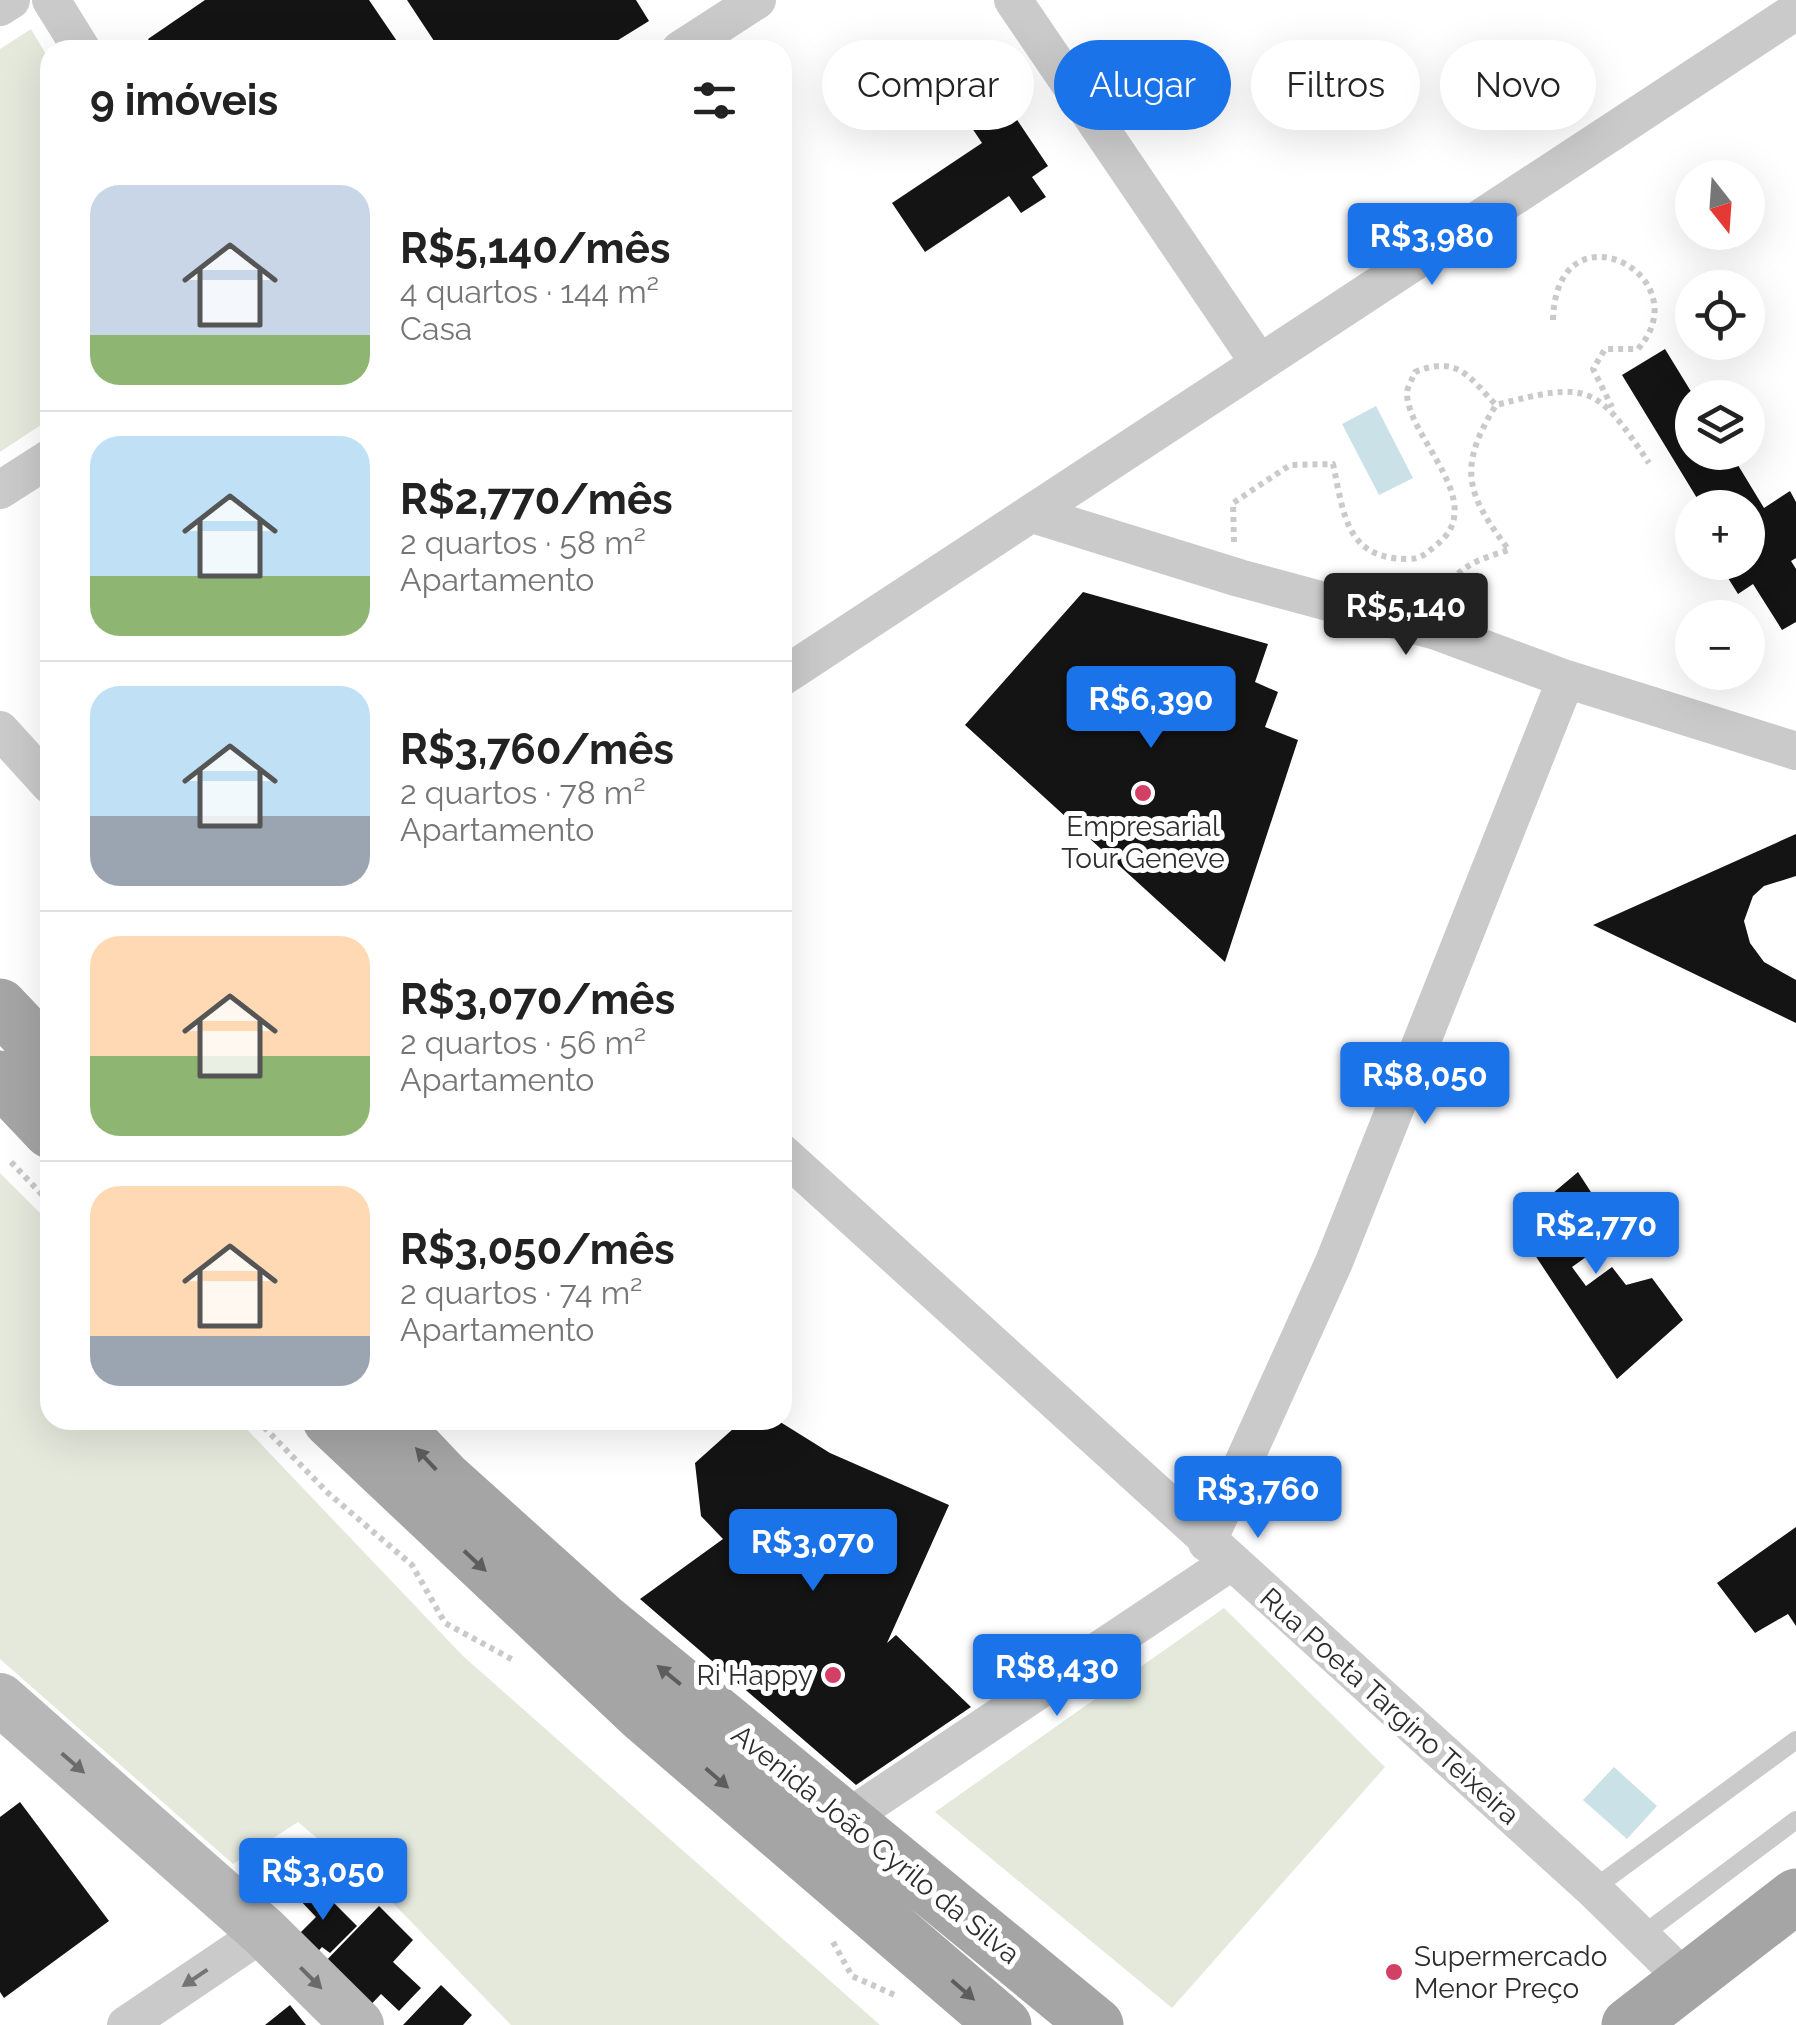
<!DOCTYPE html>
<html lang="pt">
<head>
<meta charset="utf-8">
<style>
  :root { --surface:#fff; --page:#f2f2f2; --text:#222; --muted:#767676; --line:#e0e0e0; --accent:#1a73e8 }
  body { margin:0; font-family:Raleway,sans-serif; background:var(--page); color:var(--text); height:100vh; display:flex; flex-direction:column; font-size:38px; white-space:nowrap }
  * { box-sizing:border-box; margin:0 }
  p { font-size:32px; color:var(--muted) }
  .icon { flex:none; width:55px; height:55px; fill:none; stroke:currentColor; stroke-width:2; stroke-linecap:round; stroke-linejoin:round }
  .map { position:relative; flex:1; overflow:hidden }
  .side { position:absolute; left:40px; top:40px; width:752px; height:1390px; display:flex; flex-direction:column; background:var(--surface); border-radius:30px; box-shadow:0 10px 40px #0002 }
  .side>* { flex:none }
  .top-card { position:absolute; left:822px; top:40px; width:822px; height:90px; display:flex; gap:20px }
  .needle { width:65px; rotate:163deg }
  .controls { position:absolute; left:1675px; top:160px; display:grid; gap:20px }
  .controls a { display:grid; place-items:center; width:90px; height:90px; border-radius:50%; background:var(--surface); box-shadow:0 10px 40px #0002; font-size:50px }
  .price { position:absolute; translate:-50% -85px; padding:0 22px; border-radius:10px; background:var(--accent); color:#fff; font-size:32px; line-height:65px; filter:drop-shadow(0 2px 5px #0008) }
  .price::after { content:''; position:absolute; left:50%; top:60px; width:30px; height:22px; margin-left:-15px; background:inherit; clip-path:polygon(0 0,100% 0,50% 100%) }
  .price.current { background:#222; color:#fff }
  ul { padding:0; list-style:none }
  li { display:flex; align-items:center; gap:30px; height:250px; padding:0 50px }
  li+li { border-top:2px solid var(--line) }
  li span { display:grid; place-items:center; flex:none; width:280px; height:200px; border-radius:30px; color:#555 }
  li>.icon { margin-inline-start:auto }
  span .icon { width:120px; height:120px; fill:#fffc; stroke-width:1 }
  li b { font-size:42px }
  h2 { display:flex; justify-content:space-between; align-items:center; height:120px; padding:0 50px; font-size:42px }
  .tag { padding:0 35px; border-radius:45px; background:var(--surface); box-shadow:0 10px 40px #0002; font-size:35px; line-height:90px }
  .tag.current { background:var(--accent); color:#fff }
  .map>svg:first-child { display:block }
</style>
</head>
<body>
<div class="map">
<svg width="1796" height="2025" viewBox="0 0 1796 2025">
  <rect width="100%" height="100%" fill="#fff"/>
  <path fill="#e5e9dc" d="M31,29l19,32v358l-50,33v-403z
    M0,1173l50,50v197h188l225,236 417,369h-369l-121,-125 -92,-78 -65,42 -233,-205z
    M1224,1608l161,159 -213,241 -237,-196z"/>
  <path fill="#cae1e7" d="M1376,406l37,72 -34,17 -37,-71z
    M1614,1767l43,39 -30,33 -44,-39z"/>
  <path fill="#141414" d="M205,0h164l34,50h-248l-7,-11z
    M407,0h229l13,21 -47,29h-162z
    M991,81l57,85 -16,11 14,20 -25,16 -12,-17 -84,56 -33,-49 90,-60 -26,-39z
    M1665,349l30,49 -3,54h38l34,56 26,-17 6,11v56l-5,3 5,8v53l-14,8 -29,-46 -15,10 -20,-32h30v-54h-45l-81,-133z
    M1083,592l185,52 -13,38 23,10 -13,35 33,13 -73,222 -260,-237z
    M1796,834v42l-32,10 -11,10 -9,25 6,22 14,19 32,18v43l-203,-98z
    M1578,1172l40,62 -46,33 14,19 26,-19 14,18 26,-7 31,42 -66,59 -102,-154z
    M743,1420h34l53,33 119,52 -62,138 9,-8 75,72 -115,78 -216,-186 83,-60 -22,-23 -6,-53z
    M1796,1527v99l-8,-12 -33,19 -38,-50z
    M20,1802l89,119 -105,77 -4,-6v-175z
    M313,1882l44,44 -27,27 -8,-6 -9,10 -19,-18 22,-22 -18,-19z
    M379,1906l34,34 -20,22 28,26 -22,23 -18,-17 -17,18 -45,-44z
    M441,1985l31,30 -9,10h-60z
    M290,2005l16,20h-41z"/>
  <g fill="none" stroke-linecap="round" stroke-linejoin="round">
    <path stroke="#cacaca" stroke-width="6" stroke-dasharray="5 5" stroke-linecap="butt" d="M1553,320c3,-120 150,-45 85,29h-33l-12,20 19,38
      M1234,542l-1,-39 57,-38 43,-1c11,51 13,95 75,95 12,0 18,-5 27,-13 57,-42 -28,-108 -28,-153 0,-6 6,-15 8,-21 43,-17 53,4 81,33
      M1443,599c7,-31 39,-41 66,-49 -43,-56 -52,-82 -13,-145 93,-24 100,-21 153,58
      M11,1162l39,41
      M257,1420l71,73 84,72 33,58 70,38
      M833,1942l19,34 45,20"/>
    <path stroke="#cacaca" stroke-width="18" d="M1593,1889l203,-149
      M1641,1936l155,-116"/>
    <path stroke="#cacaca" stroke-width="38" d="M51,0l31,50
      M1013,0l245,361
      M0,7l11,-7
      M680,50l77,-50
      M0,490l50,-32
      M1033,514l206,64 197,53 130,48 230,72
      M782,677l1014,-666
      M0,730l50,55
      M782,1153l811,736 92,90
      M1207,1543l127,-281 232,-583
      M846,1819l385,-257
      M126,2025l138,-93"/>
    <path stroke="#b7b7b7" stroke-width="52" d="M0,1699l264,233 94,93"/>
    <path stroke="#a5a5a5" stroke-width="55" d="M0,1006l50,53
      M0,1078l50,53
      M330,1420l314,296 360,309
      M389,1420l55,58 158,142 494,405
      M1629,2025l167,-129"/>
  </g>
  <defs><path id="oneway-solid" d="M-6-.8H1V-3.2L6.5 0L1 3.2V.8H-6Z" transform="scale(2.5)"/></defs>
  <g fill="#5d5d5d">
    <use href="#oneway-solid" transform="translate(426 1459) rotate(-133)"/>
    <use href="#oneway-solid" transform="translate(475 1561) rotate(43)"/>
    <use href="#oneway-solid" transform="translate(669 1675) rotate(-141)"/>
    <use href="#oneway-solid" transform="translate(717 1778) rotate(41)"/>
    <use href="#oneway-solid" transform="translate(963 1990) rotate(41)"/>
  </g>
  <g fill="#6b6b6b">
    <use href="#oneway-solid" transform="translate(73 1763) rotate(41)"/>
    <use href="#oneway-solid" transform="translate(311 1978) rotate(45)"/>
  </g>
  <use fill="#747474" href="#oneway-solid" transform="translate(195 1978) rotate(146)"/>
  <g fill="#d34065" stroke="#fff" stroke-width="4">
    <circle cx="1143" cy="793" r="10"/>
    <circle cx="833" cy="1675" r="10"/>
    <circle cx="1394" cy="1972" r="10"/>
  </g>
  <g text-anchor="middle" stroke-width="10" stroke-linejoin="round" paint-order="stroke">
    <g font-size="28" fill="#2d2d2d" stroke="#fff">
      <text x="1143" y="836">Empresarial<tspan x="1143" dy="32">Tour Geneve</tspan></text>
      <text x="813" y="1685" text-anchor="end">Ri Happy</text>
      <text x="1414" y="1966" text-anchor="start">Supermercado<tspan x="1414" dy="32">Menor Preço</tspan></text>
    </g>
    <g font-size="28" fill="#2d2d2d" stroke="#fff">
      <text transform="translate(1390 1706) rotate(42)" y="10">Rua Poeta Targino Teixeira</text>
      <text transform="translate(876 1844) rotate(39)" y="10">Avenida João Cyrilo da Silva</text>
    </g>
  </g>
</svg>
<div class="controls">
<a><svg class="needle" viewBox="-14 -14 28 28"><path d="M0-13l5 13h-10z" fill="#e53935"/><path d="M0 13l5-13h-10z" fill="#767676"/></svg></a>
<a><svg class="icon" aria-label="locate" viewBox="0 0 24 24"><circle cx="12" cy="12" r="6"/><path d="M12 2v4M12 18v4M2 12h4M18 12h4"/></svg></a>
<a><svg class="icon" aria-label="layers" viewBox="0 0 24 24"><path d="M12 4l9 5-9 5-9-5zM3 14l9 5 9-5"/></svg></a>
<a>+</a>
<a>−</a>
</div>
<b class="price" style="left:1432px;top:288px">R$3,980</b>
<b class="price current" style="left:1406px;top:658px">R$5,140</b>
<b class="price" style="left:1151px;top:751px">R$6,390</b>
<b class="price" style="left:1425px;top:1127px">R$8,050</b>
<b class="price" style="left:1596px;top:1277px">R$2,770</b>
<b class="price" style="left:1258px;top:1541px">R$3,760</b>
<b class="price" style="left:813px;top:1594px">R$3,070</b>
<b class="price" style="left:1057px;top:1719px">R$8,430</b>
<b class="price" style="left:323px;top:1923px">R$3,050</b>
<div class="top-card">
<a class="tag">Comprar</a>
<a class="tag current">Alugar</a>
<a class="tag">Filtros</a>
<a class="tag">Novo</a>
</div>
<section class="side">
<h2>9 imóveis<svg class="icon" aria-label="filters" viewBox="0 0 24 24"><path d="M4 7h16M4 17h16"/><circle cx="9" cy="7" r="2"/><circle cx="15" cy="17" r="2"/></svg></h2>
<ul>
<li><span style="background:linear-gradient(#c9d6e8 75%,#8fb573 0)"><svg class="icon" aria-label="home" viewBox="0 0 24 24"><path d="M3 11l9-7 9 7M6 9v11h12V9"/></svg></span><div><b>R$5,140/mês</b><p>4 quartos · 144 m²</p><p>Casa</p></div></li>
<li><span style="background:linear-gradient(#bfe0f5 70%,#8fb573 0)"><svg class="icon" aria-label="home" viewBox="0 0 24 24"><path d="M3 11l9-7 9 7M6 9v11h12V9"/></svg></span><div><b>R$2,770/mês</b><p>2 quartos · 58 m²</p><p>Apartamento</p></div></li>
<li><span style="background:linear-gradient(#bfe0f5 65%,#9aa5b1 0)"><svg class="icon" aria-label="home" viewBox="0 0 24 24"><path d="M3 11l9-7 9 7M6 9v11h12V9"/></svg></span><div><b>R$3,760/mês</b><p>2 quartos · 78 m²</p><p>Apartamento</p></div></li>
<li><span style="background:linear-gradient(#ffd9b3 60%,#8fb573 0)"><svg class="icon" aria-label="home" viewBox="0 0 24 24"><path d="M3 11l9-7 9 7M6 9v11h12V9"/></svg></span><div><b>R$3,070/mês</b><p>2 quartos · 56 m²</p><p>Apartamento</p></div></li>
<li><span style="background:linear-gradient(#ffd9b3 75%,#9aa5b1 0)"><svg class="icon" aria-label="home" viewBox="0 0 24 24"><path d="M3 11l9-7 9 7M6 9v11h12V9"/></svg></span><div><b>R$3,050/mês</b><p>2 quartos · 74 m²</p><p>Apartamento</p></div></li>
</ul>
</section>
</div>
</body>
</html>
